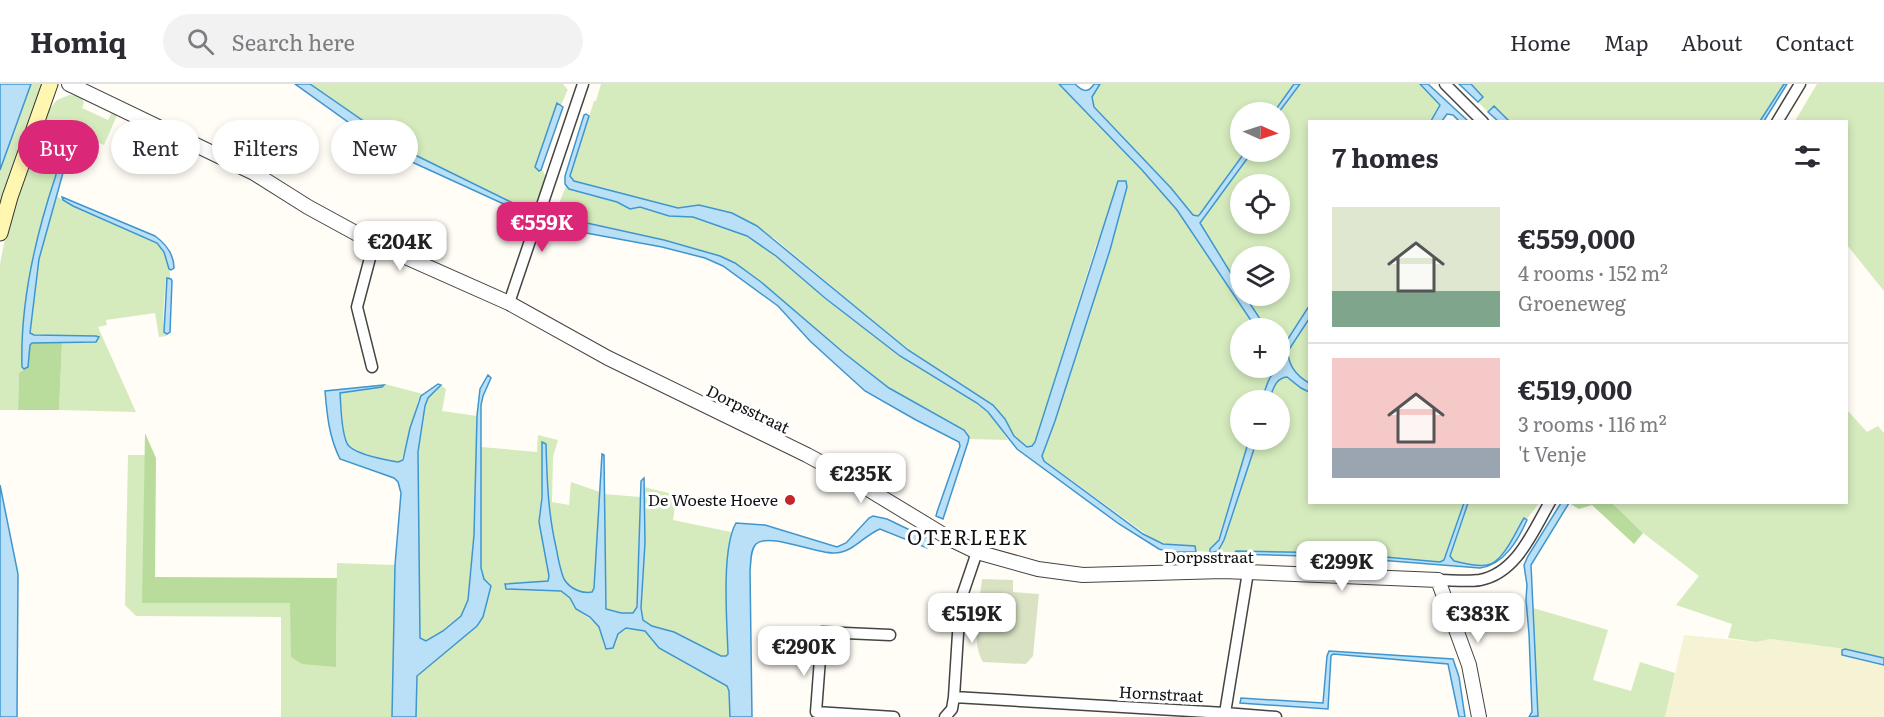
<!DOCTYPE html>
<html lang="en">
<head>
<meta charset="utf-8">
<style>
  :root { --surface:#fff; --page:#f2f2f3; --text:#2b2b33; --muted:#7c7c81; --line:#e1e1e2; --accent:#db2777 }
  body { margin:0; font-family:Literata,serif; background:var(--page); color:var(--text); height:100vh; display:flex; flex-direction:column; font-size:22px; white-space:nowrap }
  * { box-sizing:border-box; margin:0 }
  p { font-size:20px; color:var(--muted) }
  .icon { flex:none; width:33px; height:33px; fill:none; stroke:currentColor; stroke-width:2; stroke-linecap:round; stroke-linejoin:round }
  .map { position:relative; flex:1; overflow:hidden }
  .drawer { position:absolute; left:1308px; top:36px; width:540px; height:384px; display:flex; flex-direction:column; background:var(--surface); border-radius:0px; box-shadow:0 3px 9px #0003 }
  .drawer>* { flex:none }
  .top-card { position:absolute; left:18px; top:36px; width:570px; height:54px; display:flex; gap:12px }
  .needle { width:39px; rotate:93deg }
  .buttons { position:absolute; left:1230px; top:18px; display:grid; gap:12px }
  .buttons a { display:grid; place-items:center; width:60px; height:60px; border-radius:50%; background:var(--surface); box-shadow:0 3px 9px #0003; font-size:30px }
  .price { position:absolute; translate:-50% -51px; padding:0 14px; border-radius:12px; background:#fff; color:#222; font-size:20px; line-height:39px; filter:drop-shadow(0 2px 3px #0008) }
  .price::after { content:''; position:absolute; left:50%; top:36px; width:18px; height:14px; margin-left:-9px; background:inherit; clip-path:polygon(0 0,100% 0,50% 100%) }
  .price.on { background:var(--accent); color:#fff }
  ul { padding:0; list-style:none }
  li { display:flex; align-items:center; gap:18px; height:150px; padding:0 24px }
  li+li { border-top:2px solid var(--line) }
  li span { display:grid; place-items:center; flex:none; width:168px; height:120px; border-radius:0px; color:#555 }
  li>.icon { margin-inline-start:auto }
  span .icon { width:72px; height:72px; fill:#fffc; stroke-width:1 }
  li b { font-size:26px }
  h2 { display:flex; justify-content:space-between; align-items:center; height:72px; padding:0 24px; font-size:26px }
  .tag { padding:0 21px; border-radius:27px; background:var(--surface); box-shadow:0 3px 9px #0003; font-size:21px; line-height:54px }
  .tag.on { background:var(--accent); color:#fff }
  header { display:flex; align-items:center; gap:36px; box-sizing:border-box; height:84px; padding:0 30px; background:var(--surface); border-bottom:2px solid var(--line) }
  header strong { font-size:28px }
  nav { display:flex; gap:33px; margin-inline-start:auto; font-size:21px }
  .search { width:420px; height:54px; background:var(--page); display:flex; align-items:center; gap:15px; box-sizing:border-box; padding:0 21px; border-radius:33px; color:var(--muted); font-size:22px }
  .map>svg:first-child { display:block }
</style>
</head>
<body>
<header>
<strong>Homiq</strong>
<div class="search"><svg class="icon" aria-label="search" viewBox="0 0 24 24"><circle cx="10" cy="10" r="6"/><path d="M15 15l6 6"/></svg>Search here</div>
<nav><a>Home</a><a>Map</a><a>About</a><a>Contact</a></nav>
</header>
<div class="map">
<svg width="1884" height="633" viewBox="0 0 1884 633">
  <rect width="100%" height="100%" fill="#fffdf5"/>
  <path fill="#f6f3d4" d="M1684,551l73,7 13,-3 75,10 -3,1v5l42,10v52h-219z"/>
  <path fill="#d5ebbd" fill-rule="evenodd" d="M31,0h12l-43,121v-36z
    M310,0h253l4,5h1l-33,78 2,3 5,-1 4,8 -13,37 -126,-63z
    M601,0h458l83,86 35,40 79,118h-16v40h37l-8,12 -7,20h-22v40h9l-32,103 -7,9 -14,-1v-4l-29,-2 -13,-5 -110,-80 -2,-4 13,-35 55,-171 18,-66 -32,61 -61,197 -3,4 -5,1 -13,-11 -9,-17 -12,-14 -85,-55 -134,-112 -75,-33 -21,3 -104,-27 -4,-5 24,-75h2z
    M1100,0h194l-20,28h-34v40h5l-47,64 -5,-1 -22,-27 -77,-81 -2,-10z
    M1300,0h120l20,21 -9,16 -121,1 -1,184 -23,36 -6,3v-17h-14l-21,-32h35v-40h-40v32l-40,-65 52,-71h28l-1,-40zM1240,100h40v40h-40z
    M1471,0h313l-24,38 -251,-1 -15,-15 -6,6 -10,-10 5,-5z
    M1817,0h67v207l-37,-46 -1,-123 -51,-1z
    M69,11l12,1 3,7 -2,5 26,12 5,-9 5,2 -14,32 -31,-12 -4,3 -20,60 -16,58 -12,104 1,8 2,3 -5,5 -1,36h-18v-145c8,-53 29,-104 48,-154l9,-11z
    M566,102l7,5 44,11 13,7 10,-2 29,9 24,1 54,19 29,20 49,42 75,58 77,47 16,15 15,22 -39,-1 -5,-9 -75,-42 -45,-35 -83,-71 -26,-19 -15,-7 -56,-16 -110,-24z
    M55,111l18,11 84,37 7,9 4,16 2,2v9l-4,1c-1,15 -6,46 1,56l-8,1 -4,-24 -49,7 1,5 -9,2 38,85 -77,-2 3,-67 34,-1 3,-5 -3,-1 -62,-1 -4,-2 9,-74z
    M1309,235v64c-12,-7 -21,-17 -21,-32z
    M1287,293l14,11 8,4 1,110 154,1 -20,57 -4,2 -12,-1 -87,-8 -124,-1 7,-12 33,-100h23v-40h-11l4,-12 7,-10z
    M385,300l38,10 -5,7 -17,61 -19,-3 -22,-7 -13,-8 -3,-10 -4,-42 43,-5z
    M441,301l5,4 -4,22 35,5 -3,119 -6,65 -7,16 -18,15 -17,10 -6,-3 -2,-186 7,-46 3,-8z
    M1847,326l20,22 11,-6 6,7v225l-39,-9 -75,-10 -13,3 -29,-4 4,-14 -56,-19 23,-29 -56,-43 -31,-30 234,-1z
    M538,351l20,5 -5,17 -1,45 17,3 2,-23 29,10 -4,90 -3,10c-11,3 -23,-3 -28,-12 -13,-22 -15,-73 -23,-100l-3,42 10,54 -2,6 7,8 7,1 9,7 6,11 19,13 6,10 3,15 12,-4 2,-9 8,-7 19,4 14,17 68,38 2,5 1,26h-314l1,-41 60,-50 8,-15 5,-28 -6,-4 -3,-11v-121l56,5z
    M128,371h17l-2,148h147l46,64 1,-104 58,2 -3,152h-111v-100l-145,-1 -11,-11z
    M644,403l33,8 -4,25 58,12 -5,82 2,40 -2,2h-5l-47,-24 -22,-6 -9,-6 -2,-12 4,-65z
    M604,410l36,3 -3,104v6l-4,6h-12l-15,-4z
    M1468,419h71l-12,16 -2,-1 -22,35 -11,11 -17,1 -21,-4 -4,-3z
    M1533,524l75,22 -15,50 38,11 9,-29 35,11 -10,44h-128z"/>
  <path fill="#b9dc9c" d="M32,259h30l-3,67h-41l1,-37 9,-6 2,-22z
    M145,349l11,25 -1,119 182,1 -1,89 -34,-3 -11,-7 -1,-54h-148z
    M1569,419h43l31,30 -9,11 -42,-39 -13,4z"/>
  <path fill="#d9e3c4" d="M982,495l31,1v12l26,2 -6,62 -7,8 -43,-2c-13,-20 -3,-60 -1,-83z"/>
  <path fill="#b9e0f7" stroke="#3f96cf" stroke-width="1.5" d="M0,0h31l-31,86z
    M295,0h15l97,67 126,62 -1,4 -131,-60 -25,-15z
    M1059,0h16c7,7 13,10 19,0h6l-8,13 2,10 77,81 22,27 5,1 2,-2 45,-62h7l-52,71 40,65v8h5l21,32h-10l-79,-118 -35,-40z
    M1294,0h6l-21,28h-5z
    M1420,0h8l40,37h-9l-6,-6 -6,-1 -5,7h-11l9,-16z
    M1459,0h12l12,13 -5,5z
    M1784,0h3l-23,37h-4z
    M557,19l6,4 -22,63 -2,1 -4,-4z
    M1494,22l15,15h-11l-10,-9z
    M586,30l3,2 -19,60 4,5 104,27 21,-3 33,8 25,13 151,124 85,55 12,14 9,17 13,11 5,-1 3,-4 83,-261h8l1,6 -17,63 -55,171 -13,35 2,5 99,73 20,10 32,2 1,6h-26l-11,-3 -40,-25 -102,-75 -29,-37 -11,-9 -77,-47 -75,-58 -49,-42 -29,-20 -54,-19 -24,-1 -29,-9 -10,2 -13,-7 -48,-13 -4,-5v-8l19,-61z
    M70,51l3,2 -34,122 -9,74 4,2 62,1 3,1 -3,5 -64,1 -2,2 -2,22 -4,2 -2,-2c-2,-65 13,-129 33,-189 4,-14 8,-31 15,-43z
    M62,113l93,39c11,8 19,18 19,32l-3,2 -2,-1 -5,-17 -7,-9 -84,-37 -10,-6z
    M555,132l109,24 56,16 15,7 26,19 83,71 45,35 75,42 5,7 -1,5 -25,77 -7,-3 1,-4 23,-66 -1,-4 -43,-22 -51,-29 -55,-50 -32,-35 -55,-40 -18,-8 -43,-11 -92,-17 -26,-7 1,-5z
    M167,194l4,1 1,2 -2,51 -3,2 -3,-2z
    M1309,222v13l-21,32c0,15 9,25 21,32v9l-8,-4 -14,-11c-12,1 -14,13 -18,23h-7c4,-12 6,-26 18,-32v-23l6,-3z
    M488,291l3,3 -8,18 -2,9v163l3,11 7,7 -8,31 -6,9 -60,50 -1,41h-24l3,-152 6,-72 -3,-11 -4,-4 -54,-19c-11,-22 -13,-44 -15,-68l59,-6 -2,2 -42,6c1,12 1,42 8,52 8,10 38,15 50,17l5,-2 7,-32 11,-32 17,-12 3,1 -13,13 -3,8 -7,46 2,186 6,3 17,-10 18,-15 7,-16 6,-65 3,-119 3,-27z
    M1249,356h8l-33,100 -6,11 -8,2v-4l9,-9z
    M542,358l4,2c1,35 2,69 10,103 2,11 4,23 8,32 6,10 18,15 28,13l2,-4 8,-134 2,1 2,154 15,4h12l4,-6 4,-126 3,-3 1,65 -4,65 2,12 9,6 22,6 47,24h5l2,-2c-1,-32 -7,-105 8,-131l29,2 72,22 9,-4 23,-25 4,-2 14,3 27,13 15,6 3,6 -5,4 -47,-19c-17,7 -27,24 -46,24 -18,1 -65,-21 -78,-9 -6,6 -5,19 -6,27l2,146h-22l-1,-26 -2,-5 -68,-38 -14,-17 -19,-3 -8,6 -5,14 -7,1 -7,-22 -9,-10 -14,-8 -6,-11 -9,-7 -55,-2 -1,-5 43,-3 1,-5 -10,-54 3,-25z
    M0,401l18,89 -1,143h-17z
    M1464,419h4l-18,53 4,5c10,2 22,6 33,4 16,-2 29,-34 37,-47l3,2c-9,20 -23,45 -47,48l-139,-11 -107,-3 2,-3 105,2 99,9 4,-2z
    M1561,419h8l-38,62 7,151 -9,1 3,-5 -3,-78 -3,-34 1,-15 -3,-20 4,-9z
    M1845,565l39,9v7l-42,-10v-5z
    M1329,567l124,8 6,18 6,40h-6l-11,-53 -115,-10 -2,2 -3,53 -88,-6 1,-5 82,5 4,-47z"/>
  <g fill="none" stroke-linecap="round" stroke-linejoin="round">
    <g stroke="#444" stroke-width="13">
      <path id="minor" d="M1445,0l38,38
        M1777,38l23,-38
        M509,219l74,-219
        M372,283l-15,-60 17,-64
        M1438,496c13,0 29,2 42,0 37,-7 53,-49 70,-78
        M890,551l-68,-3 -6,80 78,5
        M954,613l271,16 23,-141
        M1225,629l51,4
        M945,633l7,-8 2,-12 6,-95 17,-50"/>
    </g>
    <g stroke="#444" stroke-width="16">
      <path id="tertiary" d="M69,0l185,89 54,34 66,36 135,60 99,55 199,97 46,25 99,60 25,12 61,17 45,6 140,-4 215,9 31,85 10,52"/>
    </g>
    <g stroke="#333" stroke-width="17">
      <path id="secondary" d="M0,149l10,-36 40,-113"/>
    </g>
    <use href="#minor" stroke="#fff" stroke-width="10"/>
    <use href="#tertiary" stroke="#fff" stroke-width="14"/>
    <use href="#secondary" stroke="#fff6b0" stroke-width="15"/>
  </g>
  <circle fill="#c4262e" stroke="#fff" stroke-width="2" cx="790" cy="416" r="6"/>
  <g text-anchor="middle" stroke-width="6" stroke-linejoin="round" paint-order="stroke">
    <g font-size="16" fill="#111" stroke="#fff">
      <text transform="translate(748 325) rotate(26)" y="6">Dorpsstraat</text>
      <text x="1209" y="479">Dorpsstraat</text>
      <text transform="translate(1161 610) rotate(3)" y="6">Hornstraat</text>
    </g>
    <g font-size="16" fill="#111" stroke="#fff" text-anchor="end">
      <text x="778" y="422">De Woeste Hoeve</text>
    </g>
    <g font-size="20" letter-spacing="1.5" fill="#111" stroke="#fff">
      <text x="968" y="461">OTERLEEK</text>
    </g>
  </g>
</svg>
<div class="buttons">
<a><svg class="needle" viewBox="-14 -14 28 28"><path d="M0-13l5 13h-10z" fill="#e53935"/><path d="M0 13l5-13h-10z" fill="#7c7c81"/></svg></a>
<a><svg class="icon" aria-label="locate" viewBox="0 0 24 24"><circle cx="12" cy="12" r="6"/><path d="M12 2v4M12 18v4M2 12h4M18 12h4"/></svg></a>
<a><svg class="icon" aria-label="layers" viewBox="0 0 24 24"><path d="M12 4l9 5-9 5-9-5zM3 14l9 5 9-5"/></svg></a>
<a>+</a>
<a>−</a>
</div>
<b class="price on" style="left:542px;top:169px">€559K</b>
<b class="price" style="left:400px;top:188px">€204K</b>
<b class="price" style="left:861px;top:420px">€235K</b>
<b class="price" style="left:1342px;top:508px">€299K</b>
<b class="price" style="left:972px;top:560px">€519K</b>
<b class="price" style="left:1478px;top:560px">€383K</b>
<b class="price" style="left:804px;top:593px">€290K</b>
<div class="top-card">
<a class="tag on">Buy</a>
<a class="tag">Rent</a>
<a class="tag">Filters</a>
<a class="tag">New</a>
</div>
<section class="drawer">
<h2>7 homes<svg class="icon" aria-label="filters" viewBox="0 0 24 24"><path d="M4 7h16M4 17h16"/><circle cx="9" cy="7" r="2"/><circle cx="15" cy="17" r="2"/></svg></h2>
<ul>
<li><span style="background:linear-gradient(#dfe7d0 70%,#7fa58c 0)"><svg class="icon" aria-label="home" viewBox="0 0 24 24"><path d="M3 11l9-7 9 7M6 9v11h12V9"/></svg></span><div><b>€559,000</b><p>4 rooms · 152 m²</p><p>Groeneweg</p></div></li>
<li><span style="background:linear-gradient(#f6c9c9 75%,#9aa5b1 0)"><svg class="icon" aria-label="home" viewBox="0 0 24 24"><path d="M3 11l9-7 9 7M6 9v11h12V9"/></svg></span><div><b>€519,000</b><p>3 rooms · 116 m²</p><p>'t Venje</p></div></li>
</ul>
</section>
</div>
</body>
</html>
